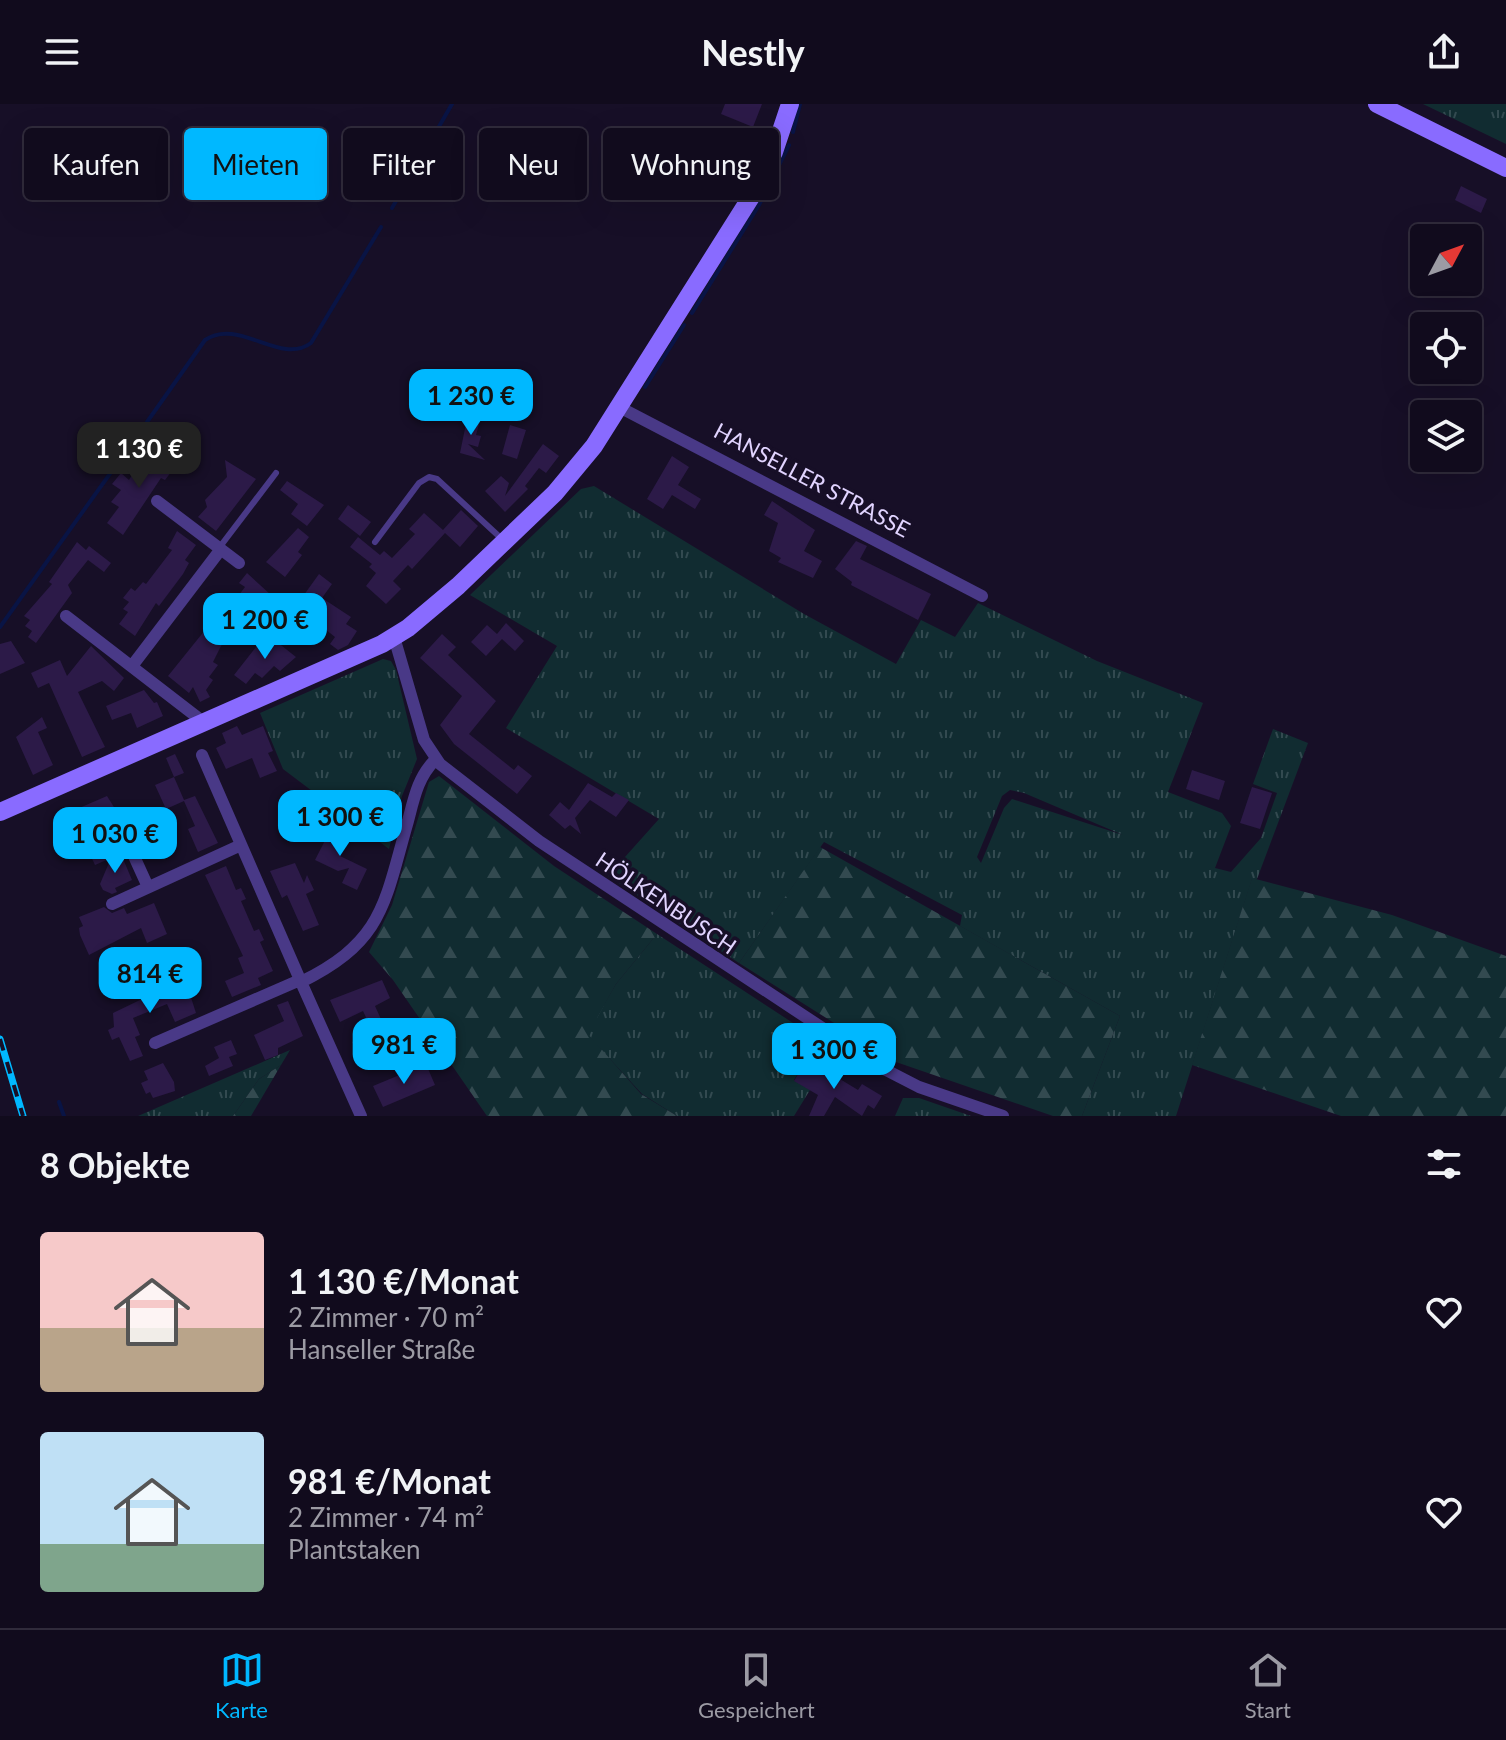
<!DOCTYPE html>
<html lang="de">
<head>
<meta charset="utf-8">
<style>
  :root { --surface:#110b1d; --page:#1a1426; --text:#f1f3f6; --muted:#9c9ba4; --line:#302b3b; --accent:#00b8ff }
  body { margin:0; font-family:Lato,sans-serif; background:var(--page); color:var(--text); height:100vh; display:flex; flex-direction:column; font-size:30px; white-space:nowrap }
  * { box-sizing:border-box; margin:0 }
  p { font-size:26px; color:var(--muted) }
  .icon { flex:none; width:44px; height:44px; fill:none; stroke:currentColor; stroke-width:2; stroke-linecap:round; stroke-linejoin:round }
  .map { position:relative; height:1012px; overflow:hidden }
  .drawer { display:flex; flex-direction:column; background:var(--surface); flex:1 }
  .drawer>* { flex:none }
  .guide { position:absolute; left:24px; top:24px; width:800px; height:72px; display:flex; gap:16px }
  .needle { width:52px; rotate:49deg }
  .fabs { position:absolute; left:1410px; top:120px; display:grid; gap:16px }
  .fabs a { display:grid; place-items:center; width:72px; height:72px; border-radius:8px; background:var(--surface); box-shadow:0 8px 32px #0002,0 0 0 2px var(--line); font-size:40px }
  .price { position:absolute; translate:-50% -68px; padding:0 18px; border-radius:16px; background:var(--accent); color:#111; font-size:26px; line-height:52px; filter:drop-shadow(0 2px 4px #0008) }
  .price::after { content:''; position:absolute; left:50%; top:48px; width:24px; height:18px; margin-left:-12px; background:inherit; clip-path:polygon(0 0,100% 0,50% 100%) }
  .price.active { background:#222; color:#fff }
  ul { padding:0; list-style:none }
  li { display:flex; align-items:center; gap:24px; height:200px; padding:0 40px }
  li span { display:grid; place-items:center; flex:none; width:224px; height:160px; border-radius:8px; color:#555 }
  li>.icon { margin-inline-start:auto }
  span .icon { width:96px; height:96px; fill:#fffc; stroke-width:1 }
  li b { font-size:34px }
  h2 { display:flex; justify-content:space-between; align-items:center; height:96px; padding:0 40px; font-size:34px }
  .tag { padding:0 28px; border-radius:8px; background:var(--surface); box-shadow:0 8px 32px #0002,0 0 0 2px var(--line); font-size:28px; line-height:72px }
  .tag.active { background:var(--accent); color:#111 }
  header { display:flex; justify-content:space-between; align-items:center; height:104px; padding:0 40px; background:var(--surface); font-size:36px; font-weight:700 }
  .tabs { display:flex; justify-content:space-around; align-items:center; height:112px; border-top:2px solid var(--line); background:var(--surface); font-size:22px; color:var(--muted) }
  .tabs a { display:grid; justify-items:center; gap:4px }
  .tabs .active { color:var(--accent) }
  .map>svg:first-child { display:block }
</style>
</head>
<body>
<header><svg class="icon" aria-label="menu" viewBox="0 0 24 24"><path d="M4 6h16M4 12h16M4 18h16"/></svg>Nestly<svg class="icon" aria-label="share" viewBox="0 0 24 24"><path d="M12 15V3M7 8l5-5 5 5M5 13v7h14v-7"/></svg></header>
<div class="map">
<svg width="1506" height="1012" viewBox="0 0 1506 1012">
  <defs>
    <pattern id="grass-tufts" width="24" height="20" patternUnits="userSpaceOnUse" patternTransform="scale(2)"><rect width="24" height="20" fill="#112c31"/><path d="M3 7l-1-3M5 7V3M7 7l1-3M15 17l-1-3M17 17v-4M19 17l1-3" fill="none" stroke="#334a50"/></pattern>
    <pattern id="forest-firs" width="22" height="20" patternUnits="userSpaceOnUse" patternTransform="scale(2)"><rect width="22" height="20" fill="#112c31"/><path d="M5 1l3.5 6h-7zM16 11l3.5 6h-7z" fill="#334a50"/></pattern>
  </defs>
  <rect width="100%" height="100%" fill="#170f27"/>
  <path fill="url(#grass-tufts)" fill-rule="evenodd" d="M1423,0h83v40z
    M594,382l210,128 92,50 25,-44 34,17 23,-34 119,58 106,42 -35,89 54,21 9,13 -16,42 16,4 30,-34 16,-45 -24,-9 20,-55 35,14 -51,136h-5l-76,237h-94l38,-100 -160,-90 2,-11 -138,-73 -85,121 -131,-87 51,-57 -153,-91 51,-82 -87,-51 111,-106zM1010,686l14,3 99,42 -111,-36 -8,9 -23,55 -4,-6 25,-61z
    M383,555l8,2 5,9 21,89 -15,37 -13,53 -106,-80 -23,-56z
    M657,830l162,106 -25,40 16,10 -16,26h-117l-35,-22 -55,-60 29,-50z
    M290,946l-9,15 -22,14 -26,37h-95z
    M903,994h16l52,18h-76z"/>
  <path fill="url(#forest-firs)" d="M439,672l115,90 103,68 -41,50 -28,50 53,60 36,22h-190l-94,-136 -24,-28 23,-47 37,-123z
    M820,743l300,169 -38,100h-29l-157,-54 -157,-99z
    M1252,774l140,37 114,41v160h-165l-149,-51z
    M281,961l-30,51h-18l26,-37z"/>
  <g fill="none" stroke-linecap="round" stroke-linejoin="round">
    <path stroke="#091445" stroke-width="4" d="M793,28l7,-28
      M392,104l60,-104
      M692,209l67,-108 30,-60
      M645,283l39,-62
      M147,318l58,-82c34,-23 75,26 106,3l70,-116
      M0,523l127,-177
      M59,998l5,14"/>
  </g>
  <path fill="#2c1a48" d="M725,0h37l-9,23 -32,-13z
    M1461,82l26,13 -6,14 -26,-13z
    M468,310l13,3 -5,18 5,1 -3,11 -10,-3 17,16 -25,-7z
    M510,321l16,5 -9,29 -15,-5z
    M543,340l16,12 -13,17 -7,-5 -14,18 3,3 -23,23 -20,-21 16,-15 8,7 -4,13z
    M166,343l15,12 -16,21 -4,-2 -38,57 -16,-12 12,-16 -8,-5 10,-12 -9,-6 9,-11 8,7 3,-5 8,6z
    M672,352l17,11 -11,18 23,14 -6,10 -23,-14 -9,14 -16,-10z
    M225,356l31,19 -40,52 -18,-14 9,-10 -2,-7 22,-23z
    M287,377l37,24 -17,21 -16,-12 7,-10 -18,-14z
    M772,397l43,29 -11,21 18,10 -9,17 -35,-16 3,-4 -12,-7 9,-28 -14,-8z
    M348,401l23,17 -11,14 -22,-17z
    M461,406l17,16 -18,21 -15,-14 -33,36 -4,-4 -15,16 8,8 -15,15 -20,-18 10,-13 -7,-6 3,-3 -22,-17 8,-10 22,18 4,-4 8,7 23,-24 -6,-5 15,-16 19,17z
    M298,424l11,9 -11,15 4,3 -17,22 -19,-15z
    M177,427l19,14 -11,15 4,3 -6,11 -24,32 -3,-3 -21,33 -16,-12 9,-12 -5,-3 6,-7 -6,-4 8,-10 4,3 8,-9 3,2 26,-34 -4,-2z
    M856,437l11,5 -7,13 71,35 -13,26 -67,-35 1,-3 -17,-13z
    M77,438l9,8 3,-4 22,17 -7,9 -16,-12 -20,25 4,8 -36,50 -8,-6 4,-6 -7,-5 5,-6 -6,-4 28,-32 -3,-2z
    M247,469l24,22 -17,22 -7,-5 -26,34 -8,16 5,3 -9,12 4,3 -7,10 4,7 -10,5 -7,-15 -4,6 -21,-17 54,-67 4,3 19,-25 -6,-4z
    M319,470l13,10 -10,14 29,19 -5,7 11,7 -9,14 -10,5 -8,-6 5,-7 -39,-31z
    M506,519l18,18 -9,10 -13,-12 -16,17 -15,-14 16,-17 10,9z
    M442,530l14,13 -8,8 48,46 -27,33 45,36 4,-5 14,11 -15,18 -63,-50 -14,-19 22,-29 -42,-38z
    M272,534l24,19 -16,14 -6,-5 -12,12 -7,-5 -9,11 -12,-9 26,-33 5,3z
    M11,537l14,22 -25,11v-30z
    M91,542l33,32 -10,13 -12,-10 -24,11 27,55 -23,10 -33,-74 -11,5 -7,-15 29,-13 7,16z
    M144,586l10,13 3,-1 6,14 -26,12 -6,-15 -19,7 -6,-14z
    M42,613l5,11 -9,4 15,33 -20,10 -17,-38z
    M237,622l5,9 21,-9 10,25 -5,2 9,18 -17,7 -8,-20 -26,11 -10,-21 10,-5 -4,-10z
    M175,650l9,19 -10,4 10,23 11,-4 23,47 -20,9 -10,-23 7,-3 -11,-25 -18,8 -11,-24 19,-8 -8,-19z
    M1192,666l33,11 -6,19 -33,-11z
    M588,679l24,14 4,-4 13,7 -13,17 -26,-17 -15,18 6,16 -11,-9 -5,4 -16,-14 11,-13 9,8z
    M1252,683l20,6 -12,36 -20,-6z
    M107,692l17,27 -24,10 11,25 -16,7 -25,-53z
    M315,701l12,23 -23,10 -11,-23z
    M335,717l11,8 -9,18 3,9 27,13 -10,21 -15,-7 7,-15 -11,3 -23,-11z
    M121,750l11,26 -17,8 2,4 -5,2 -9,-4 -3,-6 11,-26z
    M295,759l9,20 3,-8 7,15 -8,4 13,31 -16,6 -16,-36 -5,3 -12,-27z
    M226,762l10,24 5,-2 5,11 -5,2 13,30 5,-2 5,11 -4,2 13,29 -15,7 3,7 -29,12 -7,-16 19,-8 -6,-15 5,-2 -38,-81z
    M154,799l13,31 -20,9 -6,-15 -52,27 -9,-20 -1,-7 4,-2 -4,-9 25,-10 8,6 12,-5 3,6z
    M382,876l8,18 -15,8 10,22 17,-8 10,20 11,-5 5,10 -16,8 -5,-10 -45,20 -10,-21 21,-10 -10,-21 -23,11 -10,-22z
    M186,878l10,31 -21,9 -8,-18 -34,14 7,17 -5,2 8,19 -13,5 -11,-24 -7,3 -4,-10 6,-3 -1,-14 56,-27z
    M288,897l15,35 -25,12v7l-13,5 -11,-25 30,-14 -7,-16z
    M231,936l6,14 -8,3 4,9 -24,10 -4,-10 14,-8 -5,-11z
    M807,955l51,31 4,-6 20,12 -8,13 -6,-4 -6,11 -27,-19 -11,19h-15l9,-21 -24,-14z
    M163,959l11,19 1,9 -22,7 -3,-6 -4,2 -5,-11 7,-3 -4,-9z
    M426,960l9,21 -52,22 -10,-21z"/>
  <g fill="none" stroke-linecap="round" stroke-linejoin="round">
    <path stroke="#493987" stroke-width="6" d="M375,438l44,-59 10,-6 8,2 66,61
      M219,444l57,-75"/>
    <path stroke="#493987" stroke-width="12" d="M621,304l361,188
      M157,397l82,62
      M66,512l131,101 4,8
      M394,533l30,103 16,24 99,77 347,229 33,17 84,29
      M132,562l89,-117
      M202,651l99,227
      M123,728l25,55
      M112,800l129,-59
      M155,939l145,-63
      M361,1012l-60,-134c83,-41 83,-78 107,-161 6,-23 10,-44 27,-61"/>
    <path stroke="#896bff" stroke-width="18" d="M1377,0l129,64
      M0,708l382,-168 26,-16 50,-42 97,-93 39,-47 157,-249 23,-45 16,-48"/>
    <g stroke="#00b8ff" stroke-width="7">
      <path id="rail" d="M0,935l23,77"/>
    </g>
    <use href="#rail" stroke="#170f27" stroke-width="4" stroke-dasharray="12" stroke-linecap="butt"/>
  </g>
  <g text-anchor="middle" stroke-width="7" stroke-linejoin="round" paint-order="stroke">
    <g font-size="22" fill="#e1d4ff" stroke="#170f27">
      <text transform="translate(812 376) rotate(28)" y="8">HANSELLER STRASSE</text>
      <text transform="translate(666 799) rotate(34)" y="8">HÖLKENBUSCH</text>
    </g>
  </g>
</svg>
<div class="fabs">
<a><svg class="needle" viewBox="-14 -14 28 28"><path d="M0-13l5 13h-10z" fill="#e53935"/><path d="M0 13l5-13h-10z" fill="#9c9ba4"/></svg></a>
<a><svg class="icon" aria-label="locate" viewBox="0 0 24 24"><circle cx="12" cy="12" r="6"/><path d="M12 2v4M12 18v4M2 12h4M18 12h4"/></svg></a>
<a><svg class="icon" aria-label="layers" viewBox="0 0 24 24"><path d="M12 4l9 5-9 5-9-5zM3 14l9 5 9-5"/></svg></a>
</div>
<b class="price" style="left:471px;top:333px">1 230 €</b>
<b class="price active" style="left:139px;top:386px">1 130 €</b>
<b class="price" style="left:265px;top:557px">1 200 €</b>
<b class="price" style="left:340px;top:754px">1 300 €</b>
<b class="price" style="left:115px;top:771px">1 030 €</b>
<b class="price" style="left:150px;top:911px">814 €</b>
<b class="price" style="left:404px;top:982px">981 €</b>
<b class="price" style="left:834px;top:987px">1 300 €</b>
<div class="guide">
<a class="tag">Kaufen</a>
<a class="tag active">Mieten</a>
<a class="tag">Filter</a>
<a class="tag">Neu</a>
<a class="tag">Wohnung</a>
</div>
</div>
<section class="drawer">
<h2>8 Objekte<svg class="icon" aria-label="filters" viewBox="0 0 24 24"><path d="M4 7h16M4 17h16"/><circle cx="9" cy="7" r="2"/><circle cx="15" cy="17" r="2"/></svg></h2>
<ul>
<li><span style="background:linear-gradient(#f6c9c9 60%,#b9a48a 0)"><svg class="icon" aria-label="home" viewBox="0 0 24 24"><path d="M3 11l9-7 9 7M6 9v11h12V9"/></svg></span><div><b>1 130 €/Monat</b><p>2 Zimmer · 70 m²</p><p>Hanseller Straße</p></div><svg class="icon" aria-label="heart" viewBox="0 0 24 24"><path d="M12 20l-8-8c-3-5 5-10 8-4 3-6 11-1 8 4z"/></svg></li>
<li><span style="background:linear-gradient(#bfe0f5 70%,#7fa58c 0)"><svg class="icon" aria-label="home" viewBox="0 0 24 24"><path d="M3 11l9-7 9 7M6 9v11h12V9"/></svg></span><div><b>981 €/Monat</b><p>2 Zimmer · 74 m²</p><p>Plantstaken</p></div><svg class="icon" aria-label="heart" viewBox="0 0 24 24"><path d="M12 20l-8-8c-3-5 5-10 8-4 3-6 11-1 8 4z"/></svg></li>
</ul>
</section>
<nav class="tabs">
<a class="active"><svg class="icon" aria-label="map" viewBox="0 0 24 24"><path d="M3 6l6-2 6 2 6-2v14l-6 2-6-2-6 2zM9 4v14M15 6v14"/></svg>Karte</a>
<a><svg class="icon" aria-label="saved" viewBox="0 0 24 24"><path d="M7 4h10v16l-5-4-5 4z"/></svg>Gespeichert</a>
<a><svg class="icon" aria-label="home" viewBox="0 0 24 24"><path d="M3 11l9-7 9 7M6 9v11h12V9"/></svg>Start</a>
</nav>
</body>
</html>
